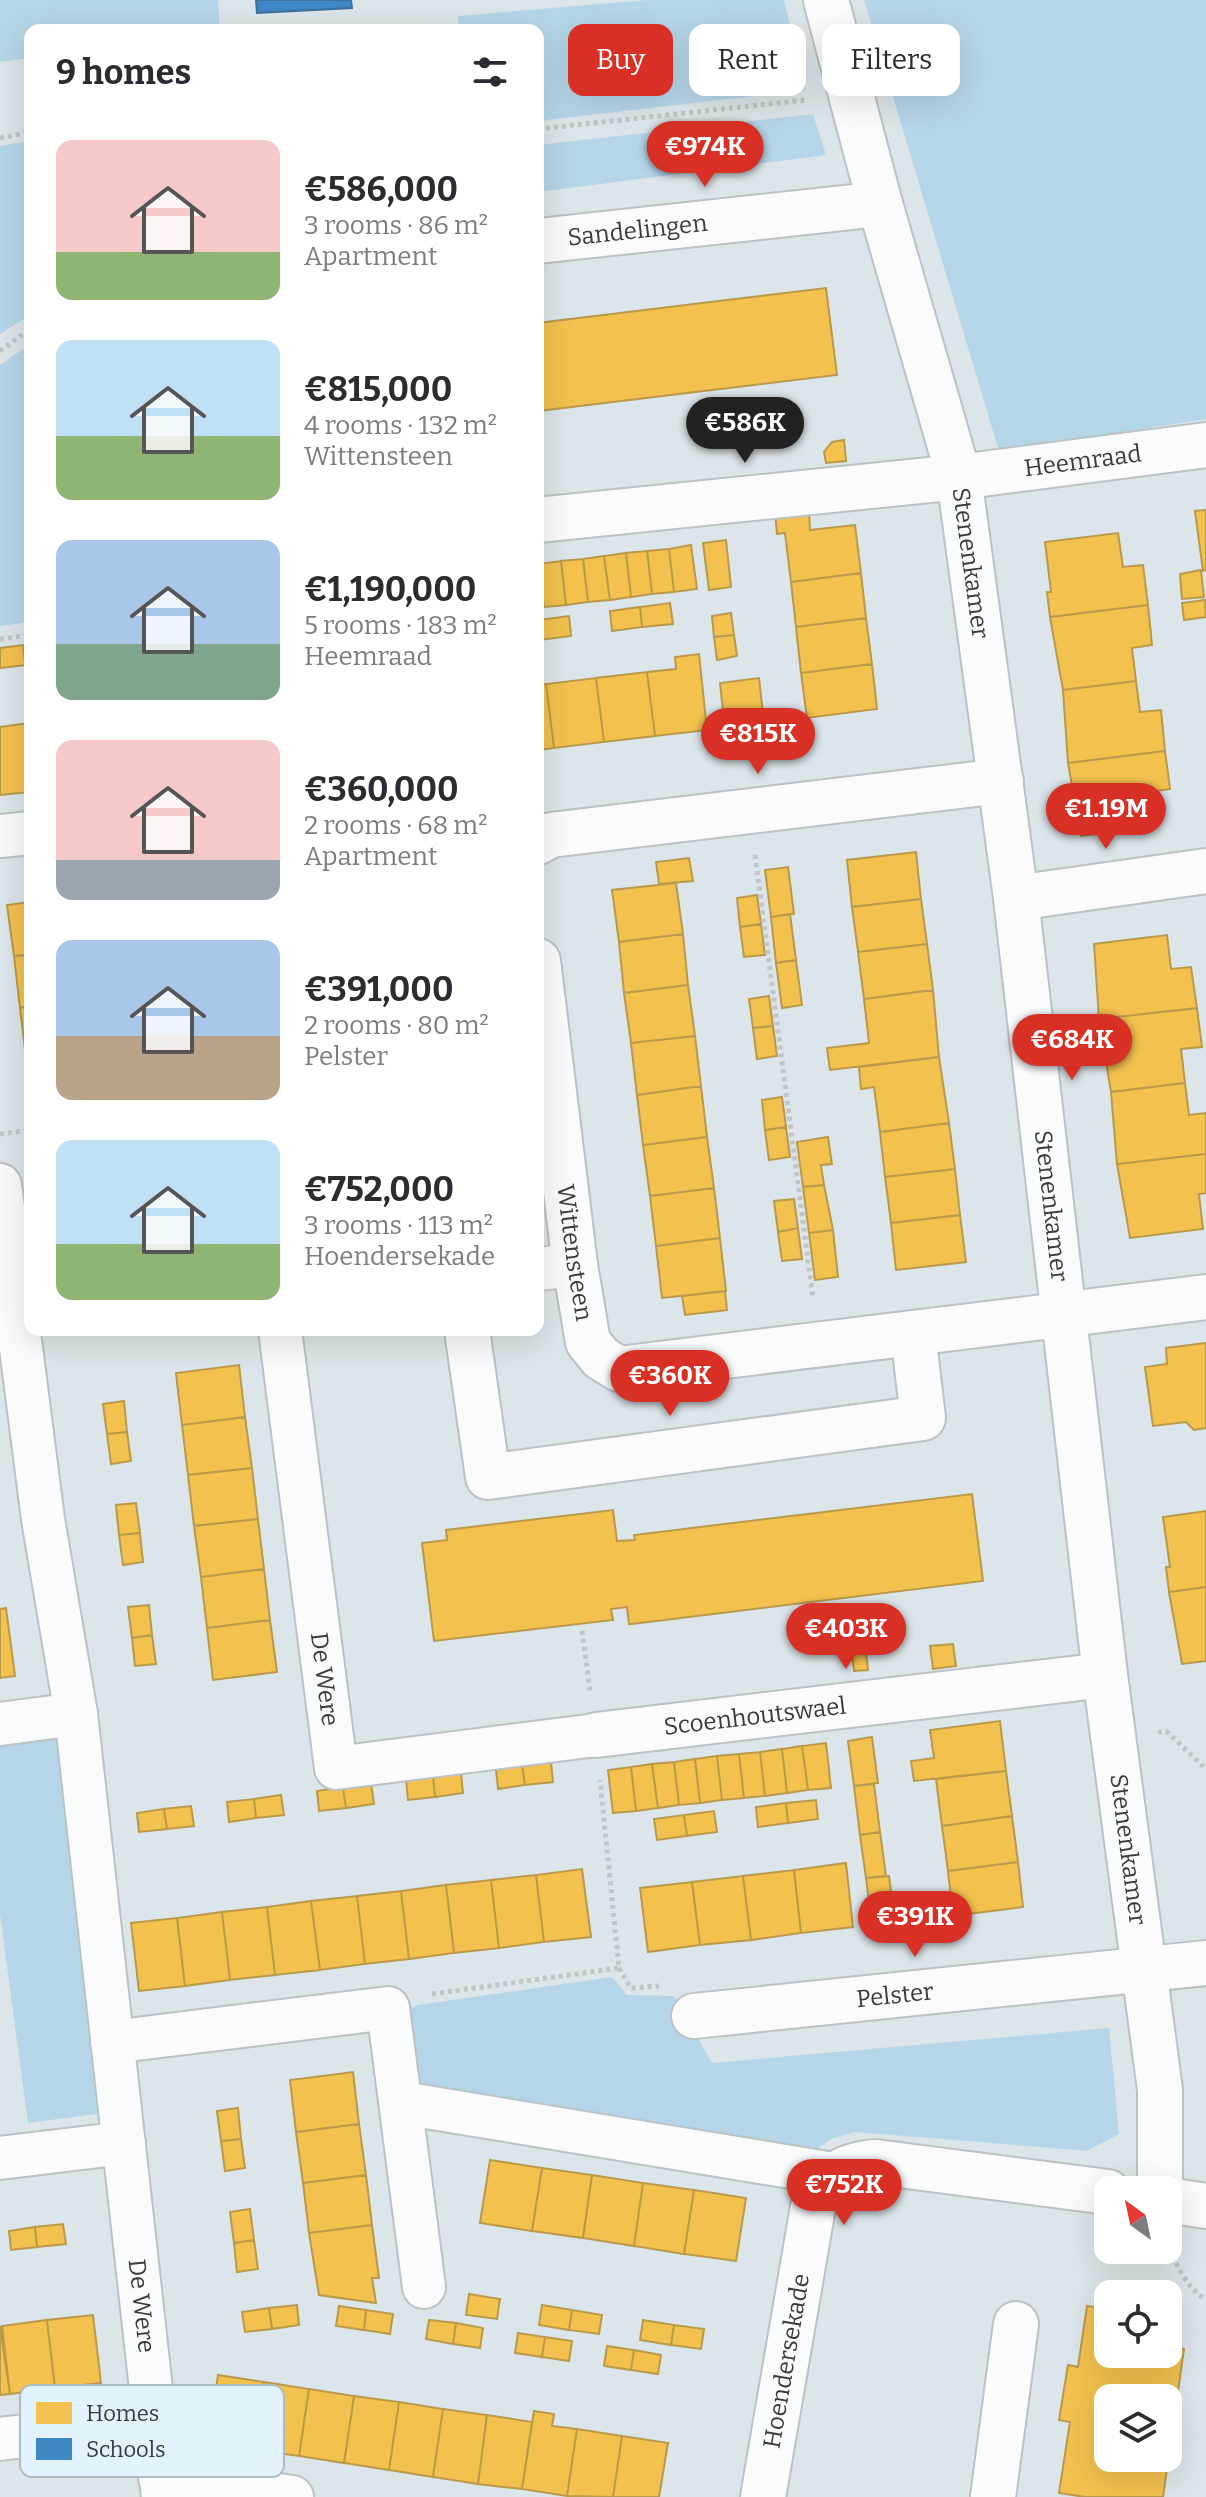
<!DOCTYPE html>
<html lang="en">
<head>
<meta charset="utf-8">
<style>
  :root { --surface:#fff; --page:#f2f2f3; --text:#2b2b33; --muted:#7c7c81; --accent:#d93025 }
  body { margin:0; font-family:Bitter,serif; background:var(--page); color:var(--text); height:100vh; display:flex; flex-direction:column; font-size:30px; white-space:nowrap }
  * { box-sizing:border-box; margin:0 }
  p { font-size:26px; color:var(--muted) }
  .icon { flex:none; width:44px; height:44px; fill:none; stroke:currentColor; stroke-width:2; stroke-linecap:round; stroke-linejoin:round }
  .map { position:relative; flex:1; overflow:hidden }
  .side { position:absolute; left:24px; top:24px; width:520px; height:1312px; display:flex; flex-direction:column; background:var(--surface); border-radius:16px; box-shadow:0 8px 32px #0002 }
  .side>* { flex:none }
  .banner { position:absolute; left:568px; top:24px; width:518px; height:72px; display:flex; gap:16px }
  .needle { width:52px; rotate:327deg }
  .tools { position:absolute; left:1094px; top:2176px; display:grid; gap:16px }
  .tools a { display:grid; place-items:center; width:88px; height:88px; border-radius:16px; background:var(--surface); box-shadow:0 8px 32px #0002; font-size:40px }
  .price { position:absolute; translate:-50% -68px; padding:0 18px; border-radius:28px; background:var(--accent); color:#fff; font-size:26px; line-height:52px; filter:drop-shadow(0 2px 4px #0008) }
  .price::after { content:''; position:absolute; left:50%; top:48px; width:24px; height:18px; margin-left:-12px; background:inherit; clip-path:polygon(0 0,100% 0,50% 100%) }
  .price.active { background:#222; color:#fff }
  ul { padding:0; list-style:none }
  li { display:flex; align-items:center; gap:24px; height:200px; padding:0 32px }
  li span { display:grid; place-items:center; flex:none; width:224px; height:160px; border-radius:16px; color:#555 }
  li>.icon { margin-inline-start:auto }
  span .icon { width:96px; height:96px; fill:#fffc; stroke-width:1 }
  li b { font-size:34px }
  h2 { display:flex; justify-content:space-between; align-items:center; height:96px; padding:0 32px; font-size:34px }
  .tag { padding:0 28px; border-radius:16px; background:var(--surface); box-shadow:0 8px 32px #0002; font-size:28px; line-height:72px }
  .tag.active { background:var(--accent); color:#fff }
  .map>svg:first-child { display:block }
</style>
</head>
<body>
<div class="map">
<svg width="1206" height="2497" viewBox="0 0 1206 2497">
  <rect width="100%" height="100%" fill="#dce5e9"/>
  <path fill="#b5d6e8" d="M0,0h218l2,30h-190v28l-30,4z
    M647,0h137l22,90 -268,31v-91h-79l-1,-14z
    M864,0h342v419l-207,32z
    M813,114l13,41 -288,37v-47z
    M30,141v174l-30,19v-188z
    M30,344v278l-30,4v-261z
    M61,1727l50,385 -83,11 -28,-209v-179z
    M612,1977l15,18 47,1 38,67 397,-35 10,106 -32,17 -232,-19 -22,6 -21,14 -401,-69 -15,-70 22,-8z"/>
  <path fill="#f2c14e" stroke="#b9994a" stroke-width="2" fill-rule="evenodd" d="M826,288l11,87 -299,36v-88z
    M844,440l2,21 -20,2 -2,-11 8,-10z
    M809,509l1,21 45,-5 6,48 -70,9 -6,-49 -8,1 -2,-22z
    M1206,510v60l-3,1 -8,-60z
    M1118,533l5,34 20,-2 5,40 -98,12 -3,-25h4l-6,-50z
    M726,540l5,47 -22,3 -6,-47z
    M691,545l6,44 -23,3 -5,-43z
    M669,549l5,43 -22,2 -5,-43z
    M647,551l5,43 -21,3 -5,-44z
    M626,553l5,44 -21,3 -6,-44z
    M604,556l6,44 -22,2 -5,-43z
    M583,559l5,43 -22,3 -5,-44z
    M561,561l5,44 -22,2 -6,-43z
    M1201,570l3,27 -22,2 -2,-25z
    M861,573l5,45 -70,9 -5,-45z
    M1205,600l1,17 -22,3 -2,-17z
    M670,603l3,21 -31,3 -2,-20z
    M1148,605l4,40 -20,3 4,33 -73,9 -13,-73z
    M640,607l2,20 -30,4 -2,-20z
    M731,613l3,22 -20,2 -2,-21z
    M569,616l2,20 -31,4 -2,-20z
    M866,618l6,46 -71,9 -5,-46z
    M734,635l3,21 -20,4 -3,-23z
    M23,645l2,20 -25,3v-20z
    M699,654l8,76 -52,6 -8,-64 29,-3 -1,-12z
    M872,664l5,45 -70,9 -6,-45z
    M647,672l8,64 -51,6 -8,-64z
    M596,678l8,64 -50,6 -8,-64z
    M759,678l5,46 -39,5 -5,-46z
    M1136,681l4,31 21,-2 4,41 -97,12 -5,-73z
    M546,684l8,64 -16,2v-65z
    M30,723v69l-30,3v-68z
    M1165,751l5,38 -20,3 4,35 -73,9 -13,-73z
    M916,852l5,47 -69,8 -5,-47z
    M689,858l4,23 -34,3 -3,-22z
    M788,867l6,47 -23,3 -6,-47z
    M676,883l7,51 -64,8 -7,-52z
    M757,895l4,29 -21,3 -3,-29z
    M921,899l6,45 -69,8 -6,-45z
    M30,902v53l-16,1 -7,-51z
    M790,914l6,46 -20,3 -5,-46z
    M761,924l4,31 -21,2 -4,-30z
    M683,934l5,51 -64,8 -5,-51z
    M1167,935l4,34 20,-2 6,41 -98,11 -5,-75z
    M927,944l6,46 -69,9 -6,-47z
    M30,955v51l-10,2 -6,-52z
    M796,960l6,45 -20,3 -6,-45z
    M688,985l7,51 -64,7 -7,-50z
    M933,990l6,67 -109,13 -3,-22 42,-5 -5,-44z
    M769,996l4,30 -20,2 -4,-29z
    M30,1006v51l-4,1 -6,-50z
    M1197,1008l5,39 -21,2 4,34 -74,9 -12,-73z
    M773,1026l4,30 -20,3 -4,-31z
    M695,1036l6,50 -64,9 -6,-52z
    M939,1057l10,66 -69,9 -6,-45 -13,2 -2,-22z
    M1185,1083l4,32 17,-2v41l-89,10 -6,-72z
    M701,1086l6,51 -64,8 -6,-50z
    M782,1097l4,30 -21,3 -3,-30z
    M949,1123l6,46 -70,8 -5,-45z
    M786,1127l4,30 -21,3 -4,-30z
    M707,1137l7,51 -64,8 -7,-51z
    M828,1137l4,27 -11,1 3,20 -21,2 -6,-45z
    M1206,1154v39l-7,1 4,35 -73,9 -13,-74z
    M955,1169l5,46 -69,8 -6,-46z
    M824,1185l9,45 -24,3 -6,-46z
    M714,1188l6,50 -64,8 -6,-50z
    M794,1199l4,29 -20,4 -4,-31z
    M960,1215l6,47 -70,8 -5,-47z
    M798,1228l4,31 -20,2 -4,-29z
    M833,1230l5,47 -23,3 -6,-47z
    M720,1238l6,53 -64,7 -6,-52z
    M725,1291l2,19 -42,5 -3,-19z
    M1206,1343v85l-12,2 -8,-8 -33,4 -8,-59 22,-3 -1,-16z
    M239,1365l6,52 -63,8 -6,-52z
    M124,1401l3,31 -20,2 -4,-30z
    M245,1417l7,51 -64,7 -6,-50z
    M127,1432l4,29 -20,3 -4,-30z
    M252,1468l6,51 -64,7 -6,-51z
    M972,1494l11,87 -351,43h-3l-2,-17 -16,2 2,11 -179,21 -12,-98 25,-3 -1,-10 167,-20 4,31 18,-1 -1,-5z
    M136,1503l4,30 -21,2 -3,-30z
    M1206,1511v76l-37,5 -3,-25h4l-7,-50z
    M258,1519l6,50 -63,8 -7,-51z
    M140,1533l3,29 -20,3 -4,-30z
    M264,1569l6,51 -63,8 -6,-51z
    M1206,1587v74l-24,3 -13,-72z
    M149,1605l3,30 -20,3 -4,-31z
    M6,1608l9,68 -15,2v-69z
    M270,1620l7,52 -64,8 -6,-52z
    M152,1635l4,29 -21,2 -3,-28z
    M953,1644l3,22 -23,3 -3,-23z
    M866,1652l2,18 -14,1 -2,-17z
    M1000,1721l6,50 -92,10 -3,-20 23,-3 -4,-28z
    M872,1737l6,46 -24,3 -6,-45z
    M826,1743l5,45 -23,2 -6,-44z
    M802,1746l6,44 -21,3 -5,-44z
    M782,1749l5,44 -22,3 -5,-44z
    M760,1752l5,44 -21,2 -5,-44z
    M739,1754l5,44 -22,2 -5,-44z
    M717,1756l5,44 -22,3 -5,-44z
    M695,1759l5,44 -21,2 -5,-43z
    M551,1762l2,20 -28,3 -3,-20z
    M674,1762l5,43 -21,3 -6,-44z
    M652,1764l6,44 -22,3 -5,-44z
    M522,1765l3,20 -27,4 -2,-20z
    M631,1767l5,44 -23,2 -5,-43z
    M1006,1771l6,45 -70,10 -6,-47z
    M461,1773l2,20 -28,4 -2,-21z
    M433,1776l2,21 -27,3 -2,-20z
    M371,1783l3,21 -28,4 -3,-21z
    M874,1784l6,48 -20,3 -6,-49z
    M343,1787l3,21 -27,3 -2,-20z
    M281,1795l3,20 -28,3 -2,-19z
    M254,1799l2,19 -27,4 -2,-20z
    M816,1800l2,19 -30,4 -2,-20z
    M786,1803l2,20 -30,4 -2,-20z
    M191,1806l3,20 -27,3 -3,-20z
    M164,1809l3,20 -28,3 -2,-19z
    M714,1811l3,21 -30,4 -3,-21z
    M684,1815l3,21 -30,4 -3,-21z
    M1012,1816l6,46 -70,9 -6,-45z
    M880,1832l6,44 -20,2 -6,-43z
    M1018,1862l5,45 -70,9 -5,-45z
    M846,1863l7,64 -52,6 -7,-63z
    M582,1869l9,68 -47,5 -8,-67z
    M794,1870l7,63 -50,7 -8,-64z
    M536,1875l8,67 -45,6 -8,-68z
    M743,1876l8,64 -51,5 -8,-63z
    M889,1876l6,47 -23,3 -6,-48z
    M491,1880l8,68 -45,5 -8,-68z
    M692,1882l8,63 -52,7 -8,-64z
    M446,1885l8,68 -45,6 -8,-68z
    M401,1891l8,68 -44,5 -8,-68z
    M357,1896l8,68 -45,6 -9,-69z
    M311,1901l9,69 -45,5 -8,-68z
    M267,1907l8,68 -45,5 -8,-68z
    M222,1912l8,68 -45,6 -8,-68z
    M177,1918l8,68 -46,5 -8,-68z
    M353,2072l6,52 -63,8 -6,-52z
    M238,2108l3,31 -20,2 -4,-30z
    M359,2124l7,51 -63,8 -7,-51z
    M241,2139l4,29 -20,3 -4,-30z
    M490,2160l52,8 -10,63 -52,-8z
    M542,2168l50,7 -9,63 -51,-7z
    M366,2175l6,50 -63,8 -6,-50z
    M592,2175l51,8 -9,63 -51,-8z
    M643,2183l51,7 -10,64 -50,-8z
    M694,2190l52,8 -10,63 -52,-7z
    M250,2209l4,31 -20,3 -4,-31z
    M63,2224l3,20 -29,3 -2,-20z
    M372,2225l7,53h-7l4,25 -57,-8 -10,-62z
    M35,2227l2,20 -26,3 -2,-19z
    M254,2240l4,29 -21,3 -3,-29z
    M469,2294l31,5 -3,20 -31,-4z
    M297,2305l2,20 -27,4 -3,-21z
    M542,2305l30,5 -3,20 -30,-5z
    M339,2306l27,4 -2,20 -28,-4z
    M1087,2306l21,3v45h60v-8l16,3 -21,148h-78l-26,-4 11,-71 -11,-2 9,-55 10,2zM1108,2398h60v60h-60z
    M269,2308l3,21 -27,3 -3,-20z
    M366,2310l27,4 -3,20 -26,-4z
    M572,2310l30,5 -3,19 -30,-4z
    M93,2315l8,68 -46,5 -8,-68z
    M47,2320l8,68 -45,6 -8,-68z
    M429,2320l27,3 -3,21 -27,-5z
    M643,2320l31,5 -3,20 -31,-5z
    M456,2323l27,5 -3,20 -27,-4z
    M674,2325l30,4 -3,20 -30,-4z
    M0,2326l10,68 -10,1z
    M518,2333l27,4 -3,20 -27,-4z
    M545,2337l27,4 -3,20 -27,-4z
    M607,2346l27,4 -3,20 -27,-4z
    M634,2350l27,5 -3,19 -27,-4z
    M218,2375l46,7 -10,68 -46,-7z
    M264,2382l45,7 -10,67 -45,-6z
    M309,2389l45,7 -10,67 -45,-7z
    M354,2396l45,6 -10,68 -45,-7z
    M399,2402l44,7 -10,68 -44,-7z
    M443,2409l44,6 -9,69 -45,-7z
    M534,2411l20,3 -2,12 25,3 -10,67 -45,-7z
    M487,2415l45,7 -10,67 -44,-5z
    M577,2429l45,7 -9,61 -46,-1z
    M622,2436l46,7 -9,54h-46z"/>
  <path fill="#3f88c5" stroke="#3c719d" stroke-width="2" d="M256,0h95l1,8 -95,5z"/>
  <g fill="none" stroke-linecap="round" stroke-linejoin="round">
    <g stroke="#bbc2c5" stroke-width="46">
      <g id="pedestrian">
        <path d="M0,836l30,-3"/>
        <path id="s1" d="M0,1185l43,334 33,195 87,783"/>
        <path d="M538,1269l37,-4"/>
        <path id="s2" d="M280,1330l56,438 260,-33"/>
        <path d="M0,1724l76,-10"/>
        <path d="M112,2042l276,-34 36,279"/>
        <path d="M402,2103l431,71"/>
        <path d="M0,2158l124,-15"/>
        <path d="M0,2439l154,-18"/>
        <path d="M160,2477l132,20"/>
      </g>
    </g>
    <g stroke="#bbc2c5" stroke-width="48">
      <g id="minor">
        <path id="s3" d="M826,0l54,204 79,273 57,421 89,777 55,415v100"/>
        <path id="s4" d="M538,241l342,-37"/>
        <path id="s5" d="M538,520l421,-43 247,-32"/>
        <path d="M538,842l13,-7 450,-54"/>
        <path d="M1016,898l190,-27"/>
        <path id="s6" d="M538,961l37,304 13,77 13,16 18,11 587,-72"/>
        <path d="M467,1330l21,147 435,-59 -10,-85"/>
        <path id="s7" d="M596,1735l509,-60"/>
        <path id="s8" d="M694,2016l512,-53"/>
        <path d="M1168,2200l38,6"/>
        <path id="s9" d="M763,2497l50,-290c13,-31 29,-42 63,-45l232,30"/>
        <path d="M993,2497l23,-173"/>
      </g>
    </g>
    <path stroke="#c2c5c7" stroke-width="5" stroke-dasharray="4 4" stroke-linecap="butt" d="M538,129l268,-29
      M0,138l30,-6
      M538,177l3,19
      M0,351l30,-22
      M0,639l30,-4
      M755,855l58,443
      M0,1134l30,-4
      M582,1631l8,60
      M1158,1732l8,-1 40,38
      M619,1968l12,20 28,-2
      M432,1994l187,-26 -19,-188
      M1171,2248c4,17 19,44 35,51"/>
    <use href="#pedestrian" stroke="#fafbfc" stroke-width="42"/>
    <use href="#minor" stroke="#fafbfc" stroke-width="44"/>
  </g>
  <g text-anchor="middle" stroke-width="8" stroke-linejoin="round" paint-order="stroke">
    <g font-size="24" fill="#353b3f" stroke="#e3f3fd">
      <text dy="8" stroke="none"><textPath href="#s4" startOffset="100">Sandelingen</textPath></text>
      <text dy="8" stroke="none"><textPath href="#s5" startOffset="548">Heemraad</textPath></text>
      <text dy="8" stroke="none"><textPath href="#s3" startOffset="582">Stenenkamer</textPath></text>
      <text dy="8" stroke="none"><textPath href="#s3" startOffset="1230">Stenenkamer</textPath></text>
      <text dy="8" stroke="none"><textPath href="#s6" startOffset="294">Wittensteen</textPath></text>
      <text dy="8" stroke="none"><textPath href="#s2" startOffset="352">De Were</textPath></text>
      <text dy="8" stroke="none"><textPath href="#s7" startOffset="160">Scoenhoutswael</textPath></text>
      <text dy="8" stroke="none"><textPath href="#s3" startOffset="1878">Stenenkamer</textPath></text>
      <text dy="8" stroke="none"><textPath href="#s8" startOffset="202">Pelster</textPath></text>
      <text dy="8" stroke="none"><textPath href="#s1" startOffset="1130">De Were</textPath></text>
      <text dy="8" stroke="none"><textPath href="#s9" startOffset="138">Hoendersekade</textPath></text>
    </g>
  </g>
  <rect x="20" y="2385" width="264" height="92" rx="12" fill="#e3f3fd" stroke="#afbcc4" stroke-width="2"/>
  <rect x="36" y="2402" width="36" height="22" fill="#f2c14e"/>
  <rect x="36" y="2438" width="36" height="22" fill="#3f88c5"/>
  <g font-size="22" fill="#353b3f">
    <text x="86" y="2421">Homes</text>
    <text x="86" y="2457">Schools</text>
  </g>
</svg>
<div class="tools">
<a><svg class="needle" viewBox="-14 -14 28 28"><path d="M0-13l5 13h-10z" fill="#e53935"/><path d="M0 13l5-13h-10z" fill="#7c7c81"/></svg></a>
<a><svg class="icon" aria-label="locate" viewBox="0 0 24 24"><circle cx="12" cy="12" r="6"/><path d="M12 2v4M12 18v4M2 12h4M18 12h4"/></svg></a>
<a><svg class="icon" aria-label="layers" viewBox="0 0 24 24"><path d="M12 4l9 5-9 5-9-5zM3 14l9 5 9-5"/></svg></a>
</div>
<b class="price" style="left:705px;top:189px">€974K</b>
<b class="price active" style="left:745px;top:465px">€586K</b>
<b class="price" style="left:758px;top:776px">€815K</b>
<b class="price" style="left:1106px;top:851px">€1.19M</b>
<b class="price" style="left:1072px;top:1082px">€684K</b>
<b class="price" style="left:670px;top:1418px">€360K</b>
<b class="price" style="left:846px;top:1671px">€403K</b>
<b class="price" style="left:915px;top:1959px">€391K</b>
<b class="price" style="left:844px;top:2227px">€752K</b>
<div class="banner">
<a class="tag active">Buy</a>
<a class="tag">Rent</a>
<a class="tag">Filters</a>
</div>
<section class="side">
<h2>9 homes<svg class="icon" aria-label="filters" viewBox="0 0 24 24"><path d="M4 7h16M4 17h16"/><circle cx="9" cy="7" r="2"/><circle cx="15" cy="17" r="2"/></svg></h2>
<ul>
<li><span style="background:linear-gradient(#f6c9c9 70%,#8fb573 0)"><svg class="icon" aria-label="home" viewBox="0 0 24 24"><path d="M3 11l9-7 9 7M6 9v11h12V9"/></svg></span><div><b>€586,000</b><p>3 rooms · 86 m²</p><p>Apartment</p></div></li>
<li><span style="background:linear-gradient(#bfe0f5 60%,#8fb573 0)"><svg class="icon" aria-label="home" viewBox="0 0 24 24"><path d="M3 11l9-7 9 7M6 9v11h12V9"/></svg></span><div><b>€815,000</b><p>4 rooms · 132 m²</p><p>Wittensteen</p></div></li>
<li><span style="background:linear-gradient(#a9c7e8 65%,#7fa58c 0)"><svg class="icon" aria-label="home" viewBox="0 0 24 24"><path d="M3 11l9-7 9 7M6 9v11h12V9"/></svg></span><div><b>€1,190,000</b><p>5 rooms · 183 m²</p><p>Heemraad</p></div></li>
<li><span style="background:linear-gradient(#f6c9c9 75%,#9aa5b1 0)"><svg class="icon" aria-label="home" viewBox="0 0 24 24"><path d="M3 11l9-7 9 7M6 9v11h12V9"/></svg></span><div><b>€360,000</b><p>2 rooms · 68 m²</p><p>Apartment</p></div></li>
<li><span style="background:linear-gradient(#a9c7e8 60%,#b9a48a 0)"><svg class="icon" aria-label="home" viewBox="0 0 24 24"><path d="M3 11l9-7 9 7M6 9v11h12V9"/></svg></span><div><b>€391,000</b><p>2 rooms · 80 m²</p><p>Pelster</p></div></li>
<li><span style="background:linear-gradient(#bfe0f5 65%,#8fb573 0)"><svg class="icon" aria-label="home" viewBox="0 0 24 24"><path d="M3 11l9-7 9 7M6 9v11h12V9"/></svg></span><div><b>€752,000</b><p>3 rooms · 113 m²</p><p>Hoendersekade</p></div></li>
</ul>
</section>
</div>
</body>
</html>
